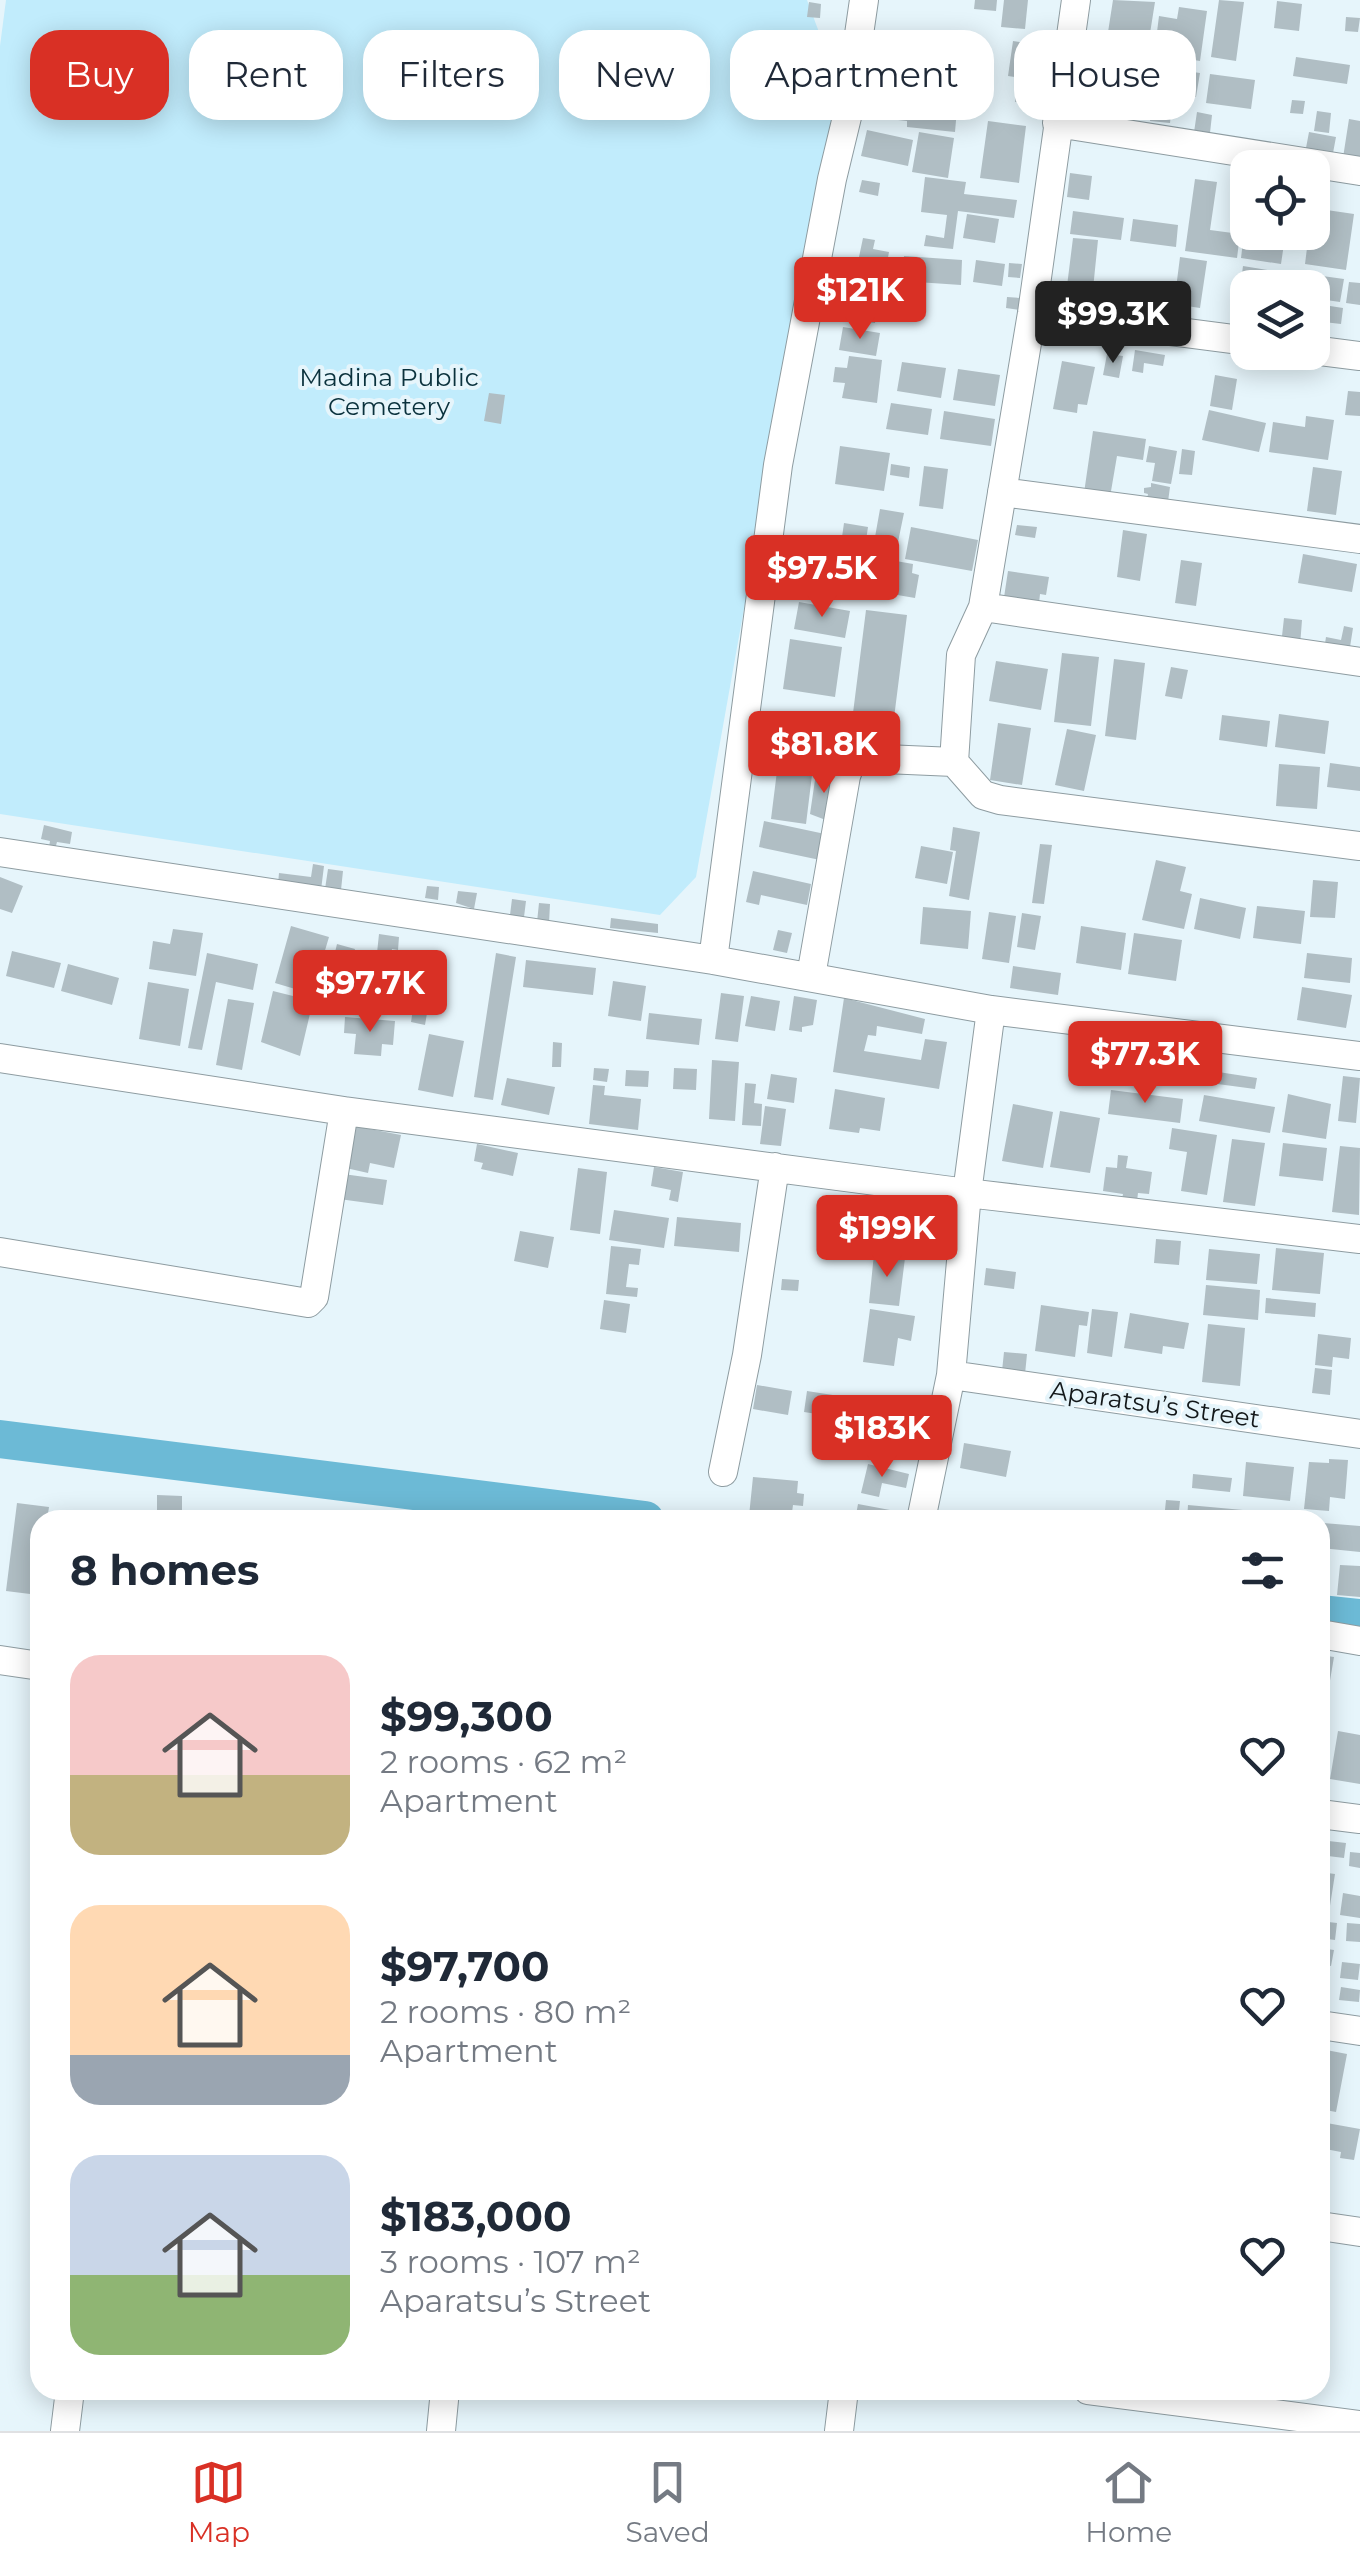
<!DOCTYPE html>
<html lang="en">
<head>
<meta charset="utf-8">
<style>
  :root { --surface:#fff; --page:#f2f2f3; --text:#1f2937; --muted:#747a83; --line:#e0e1e3; --accent:#d93025 }
  body { margin:0; font-family:Montserrat,sans-serif; background:var(--page); color:var(--text); height:100vh; display:flex; flex-direction:column; font-size:38px; white-space:nowrap }
  * { box-sizing:border-box; margin:0 }
  p { font-size:32px; color:var(--muted) }
  .icon { flex:none; width:55px; height:55px; fill:none; stroke:currentColor; stroke-width:2; stroke-linecap:round; stroke-linejoin:round }
  .map { position:relative; flex:1; overflow:hidden }
  .side { position:absolute; left:30px; top:1510px; width:1300px; height:890px; display:flex; flex-direction:column; background:var(--surface); border-radius:30px; box-shadow:0 5px 25px #0003 }
  .side>* { flex:none }
  .hud { position:absolute; left:30px; top:30px; width:1300px; height:90px; display:flex; gap:20px }
  .fabs { position:absolute; left:1230px; top:150px; display:grid; gap:20px }
  .fabs a { display:grid; place-items:center; width:100px; height:100px; border-radius:20px; background:var(--surface); box-shadow:0 5px 25px #0003; font-size:50px }
  .price { position:absolute; translate:-50% -85px; padding:0 22px; border-radius:10px; background:var(--accent); color:#fff; font-size:32px; line-height:65px; filter:drop-shadow(0 2px 5px #0008) }
  .price::after { content:''; position:absolute; left:50%; top:60px; width:30px; height:22px; margin-left:-15px; background:inherit; clip-path:polygon(0 0,100% 0,50% 100%) }
  .price.current { background:#222; color:#fff }
  ul { padding:0; list-style:none }
  li { display:flex; align-items:center; gap:30px; height:250px; padding:0 40px }
  li span { display:grid; place-items:center; flex:none; width:280px; height:200px; border-radius:30px; color:#555 }
  li>.icon { margin-inline-start:auto }
  span .icon { width:120px; height:120px; fill:#fffc; stroke-width:1 }
  li b { font-size:42px }
  h2 { display:flex; justify-content:space-between; align-items:center; height:120px; padding:0 40px; font-size:42px }
  .tag { padding:0 35px; border-radius:30px; background:var(--surface); box-shadow:0 5px 25px #0003; font-size:35px; line-height:90px }
  .tag.current { background:var(--accent); color:#fff }
  .tab-bar { display:flex; justify-content:space-around; align-items:center; height:140px; border-top:2px solid var(--line); background:var(--surface); font-size:28px; color:var(--muted) }
  .tab-bar a { display:grid; justify-items:center; gap:5px }
  .tab-bar .current { color:var(--accent) }
  .map>svg:first-child { display:block }
</style>
</head>
<body>
<div class="map">
<svg width="1360" height="2431" viewBox="0 0 1360 2431">
  <rect width="100%" height="100%" fill="#e6f5fb"/>
  <path fill="#c1ecfc" d="M6,0h801l31,83 -142,794 -36,38 -660,-101v-768z"/>
  <g fill="none" stroke-linecap="round" stroke-linejoin="round">
    <path stroke="#6cbad6" stroke-width="38" d="M0,1439l645,81
      M1320,1614l40,4"/>
  </g>
  <path fill="#b0bec4" d="M975,0h22l-1,11 -22,-2z
    M1004,0h24l-3,29 -24,-2z
    M1113,0l42,2 -8,50 -41,-7z
    M1219,0l25,2 -8,59 -25,-4z
    M1277,1l25,3 -3,27 -25,-3z
    M809,2l12,2 -1,14 -13,-1z
    M1179,7l28,4 -7,50 -37,-6 3,-22 -9,-1 2,-16 18,3z
    M1346,17l14,1 -2,14 -13,-1z
    M900,40l29,3 -6,49 -28,-4z
    M1013,41l14,2 -5,35 -14,-2z
    M1296,57l54,8 -3,19 -54,-8z
    M1110,59l36,5 -7,44 -35,-4z
    M1158,67l42,6 -4,24 -42,-6z
    M933,72l47,6 -3,23 -47,-7z
    M1210,74l45,6 -4,29 -45,-6z
    M1018,79l17,2 -3,23 -17,-2z
    M1153,94l20,2 -3,27 -20,-2z
    M1292,100l13,1 -2,13 -13,-1z
    M873,101l84,8 -2,23 -48,-5v-6l-36,-4z
    M1317,111l14,2 -2,20 -15,-2z
    M1197,112l15,3 -3,27 -16,-3z
    M1349,119l11,2v46l-18,-3z
    M988,121l38,5 -7,57 -39,-5z
    M867,130l46,10 -5,26 -47,-10z
    M919,132l35,6 -6,40 -36,-6z
    M1309,132l27,5 -3,16 -27,-5z
    M1070,173l22,3 -3,24 -22,-3z
    M925,177l41,5 -2,12 53,6 -3,18 -56,-7 -5,38 -29,-3 2,-11 18,3 3,-23 -26,-3z
    M1195,179l22,3 -7,48 30,4 -3,24 -52,-7z
    M862,180l18,3 -2,13 -19,-4z
    M1313,208l41,6 -8,56 -41,-6 4,-32h3z
    M1073,211l51,7 -3,22 -51,-6z
    M967,214l32,5 -4,24 -32,-5z
    M1133,219l45,6 -2,22 -46,-6z
    M1244,233l41,4 -4,27 -40,-6z
    M863,238l12,2 -2,9 16,3 -2,11 -12,-2 -4,18 -16,-3z
    M1073,238l25,2 -5,49 -26,-3z
    M904,256l58,4 -1,25 -59,-4z
    M1180,257l27,4 -7,47 -26,-4z
    M976,260l29,4 -3,22 -29,-4z
    M1009,263l13,1 -2,14 -12,-1z
    M1243,266l43,7 -2,15 -43,-7z
    M1315,275l29,4 -4,23 -28,-4z
    M1349,282l11,1v22l-14,-2z
    M849,293l29,4 -3,26 -29,-4z
    M1007,297l14,1 -1,12 -14,-2z
    M1237,299l11,1v31l-14,-1z
    M1317,304l26,4 -2,16 -26,-3z
    M843,327l37,6 -4,23 -37,-6z
    M1135,350l30,5 -2,11 -19,-3 -1,10 -11,-2z
    M1107,354l16,2 -4,22 -16,-3z
    M849,356l33,4 -5,43 -35,-5 3,-15 -12,-1 2,-15 12,1z
    M1062,361l33,6 -8,38 -9,-1 -1,9 -24,-4z
    M902,362l44,6 -5,30 -44,-7z
    M958,369l42,6 -5,31 -42,-6z
    M1215,375l22,4 -5,31 -22,-4z
    M1348,391l12,1v24l-15,-1z
    M489,393l16,2 -4,29 -17,-3z
    M891,403l41,6 -4,26 -42,-6z
    M1209,410l57,13 -7,29 -57,-12z
    M944,411l51,8 -4,27 -51,-7z
    M1306,416l28,4 -6,40 -59,-8 4,-30 32,5z
    M1093,431l53,8 -3,21 -26,-4 -7,41 -26,-4z
    M840,446l50,7 -6,38 -49,-7z
    M1149,446l28,5 -6,33 -19,-3 3,-18 -9,-1z
    M1182,449l13,2 -3,24 -13,-1z
    M891,464l19,3 -1,11 -19,-3z
    M924,466l24,3 -5,40 -24,-3z
    M1313,467l29,4 -6,44 -29,-4z
    M1151,483l19,4 -3,22 -22,-2 3,-13 -4,-1v-5l7,-1z
    M880,509l24,4 -6,29 -23,-5z
    M844,523l24,4 -9,60 -40,-5 6,-47 17,2z
    M1017,525l20,2 -2,11 -20,-3z
    M911,527l67,13 -6,31 -67,-12z
    M1123,530l24,4 -7,47 -23,-4z
    M1303,554l54,10 -5,28 -54,-9z
    M879,558l34,6 -1,9 7,2 -4,23 -41,-7z
    M1181,560l21,3 -6,43 -21,-3z
    M1008,571l41,6 -3,18 -6,-1 -1,9 -36,1z
    M799,602l51,9 -5,27 -51,-9z
    M866,610l41,5 -13,103 -41,-5z
    M1284,618l18,2 -2,26 -19,-1z
    M1344,626l9,2 -3,19 -26,3 2,-13 15,3z
    M790,639l52,8 -7,50 -52,-8z
    M1062,653l37,4 -8,69 -37,-4z
    M1114,659l31,4 -9,77 -31,-4z
    M996,661l52,8 -7,41 -52,-9z
    M1171,667l17,3 -6,29 -17,-3z
    M1279,714l50,7 -4,33 -50,-7z
    M1222,715l48,6 -3,26 -48,-7z
    M785,721l54,9 -7,38 -53,-8z
    M998,723l33,5 -9,57 -32,-5z
    M1067,729l29,6 -12,56 -29,-6z
    M1330,763l30,4v24l-33,-4z
    M1279,764l41,3 -3,42 -41,-3z
    M777,771l35,4 -6,49 -35,-5z
    M816,773l23,4 -8,45 -21,-8z
    M764,821l61,13 -5,26 -61,-13z
    M44,825l28,7 -2,12 -13,-2 -2,7 -6,-2 1,-6 -9,-2z
    M953,827l27,5 -11,68 -20,-4 7,-45 -6,-1z
    M1040,844l12,1 -8,59 -12,-1z
    M921,846l32,6 -6,32 -32,-6z
    M1156,860l30,7 -6,24 12,3 -8,35 -42,-9z
    M313,864l11,2 -3,24 -43,-6 1,-11 32,4z
    M328,869l15,2 -2,19 -16,-1z
    M753,871l58,13 -4,21 -46,-10 -2,10 -13,-3z
    M0,877l23,9 -11,27 -12,-4z
    M1313,880l25,2 -3,36 -25,-1z
    M427,886l12,1 -1,13 -13,-2z
    M458,891l19,2 -3,16 -18,-6z
    M1200,898l46,10 -6,31 -46,-10z
    M512,899l14,2 -2,16 -14,-2z
    M539,903l11,1 -1,19 -12,-1z
    M1257,906l48,5 -4,33 -48,-6z
    M923,907l48,4 -3,38 -48,-5z
    M989,912l27,4 -7,47 -27,-4z
    M1022,913l19,3 -6,34 -18,-3z
    M611,918l47,6v9l-48,-5z
    M291,926l38,11 -17,57 -37,-11z
    M1081,926l45,7 -5,37 -45,-7z
    M173,929l30,4 -7,43 -47,-7 4,-28 17,3z
    M778,930l14,3 -5,20 -14,-3z
    M1134,933l48,7 -6,41 -48,-7z
    M379,934l20,3 -1,13 -6,-1 -2,16 -27,-5 1,-9 13,2z
    M337,944l18,5 -2,8 7,2 -4,16 -7,-2 -2,8 -18,-4z
    M12,951l49,12 -7,25 -48,-12z
    M207,953l51,11 -5,26 -37,-8 -14,68 -14,-2z
    M496,953l20,4 -23,143 -19,-3z
    M1307,953l45,5 -2,25 -46,-5z
    M526,960l70,8 -3,27 -70,-8z
    M68,964l51,14 -7,27 -51,-14z
    M1013,966l48,7 -3,22 -48,-7z
    M419,970l15,2 -9,53 -14,-3z
    M367,980l43,6 -4,28 -42,-6z
    M613,981l33,5 -5,35 -33,-5z
    M148,982l41,7 -9,57 -41,-7z
    M1302,987l50,8 -6,33 -49,-8z
    M273,991l40,10 -13,55 -39,-14z
    M721,993l23,3 -6,46 -23,-3z
    M751,996l29,5 -5,30 -30,-5z
    M794,996l23,4 -4,25 -11,2v5l-13,-2z
    M844,998l81,21 -3,15 -45,-8 -1,10 -8,-1 -4,16 57,9 4,-21 22,3 -8,47 -106,-17z
    M228,999l26,4 -12,67 -26,-5z
    M649,1013l53,6 -3,26 -53,-6z
    M345,1017l50,4 -2,24 -11,-1 -1,12 -27,-2 2,-20 -12,-1z
    M429,1034l35,7 -11,56 -35,-7z
    M1083,1041l20,2 -3,22 -20,-3z
    M553,1042l9,1 -1,24h-9z
    M712,1060l27,2 -4,59 -26,-2z
    M594,1068l15,1 -2,13 -14,-2z
    M674,1068l23,1 -1,21 -23,-1z
    M626,1070l23,1 -1,16 -23,-1z
    M1212,1071l45,7 -2,11 -45,-6z
    M771,1074l26,4 -3,25 -27,-4z
    M1343,1076l17,2 -4,45 -18,-2z
    M507,1078l48,9 -6,28 -48,-10z
    M745,1083l11,1 -2,19 8,1 -1,22 -19,-1z
    M593,1085l12,1 -1,9 37,4 -3,31 -49,-6z
    M835,1089l50,9 -5,33 -20,-3 -1,5 -30,-4z
    M1111,1090l72,9 -3,24 -72,-9z
    M1288,1094l43,10 -5,35 -44,-7z
    M1204,1095l71,12 -5,26 -71,-12z
    M1013,1104l40,8 -10,56 -41,-7z
    M765,1106l21,3 -5,37 -21,-2z
    M1060,1111l40,7 -10,55 -40,-6z
    M354,1126l47,9 -7,33 -24,-5 -2,10 -22,-5z
    M1172,1128l45,7 -10,60 -26,-4 6,-39 -18,-3z
    M1232,1139l33,4 -10,63 -32,-4z
    M1283,1143l44,5 -4,33 -44,-5z
    M477,1144l41,9 -5,23 -32,-7 2,-6 -9,-2z
    M1340,1146l20,2 -1,67 -27,-3z
    M1118,1155l10,1 -2,12 26,4 -3,22 -11,-1 -1,8 -15,-2 1,-5 -20,-3 3,-24 11,1z
    M654,1167l29,5 -5,30 -9,-2 2,-10 -20,-4z
    M578,1168l29,4 -7,62 -30,-4z
    M343,1174l44,6 -4,25 -44,-6z
    M926,1195l17,3 -9,59 -17,-3z
    M614,1210l55,8 -5,30 -55,-8z
    M677,1217l64,6 -2,29 -65,-6z
    M520,1231l34,6 -6,31 -34,-7z
    M1156,1239l25,2 -2,24 -25,-2z
    M611,1246l30,3 -2,16 -10,-1 -3,23 12,1 -1,9 -31,-3z
    M1276,1248l48,5 -4,41 -48,-4z
    M1209,1249l51,5 -3,30 -51,-4z
    M874,1254l31,4 -6,48 -30,-3z
    M986,1268l30,4 -2,17 -30,-4z
    M782,1279l17,1 -1,11 -17,-1z
    M1206,1285l54,5 -2,30 -55,-5z
    M1266,1298l50,5 -1,14 -50,-4z
    M604,1300l26,4 -4,29 -26,-4z
    M1041,1305l48,7 -2,14 -8,-1 -4,32 -40,-6z
    M870,1309l45,7 -4,25 -13,-3 -4,28 -31,-4z
    M1092,1309l26,3 -6,45 -25,-4z
    M1130,1313l59,10 -5,26 -21,-3 -1,8 -38,-6z
    M1208,1324l37,4 -5,58 -38,-4z
    M1318,1334l33,4 -2,21 -16,-2 -1,10 -17,-2z
    M1004,1352l23,2 -2,20 -23,-3z
    M1315,1368l17,2 -2,25 -18,-2z
    M757,1385l35,6 -4,24 -35,-6z
    M807,1391l45,7 -3,21 -45,-7z
    M964,1443l47,8 -5,26 -46,-9z
    M1329,1459l19,1 -3,39 -15,-2 -1,14 -25,-2 5,-47 20,1z
    M1246,1462l48,5 -4,34 -47,-5z
    M868,1464l41,10 -3,14 -24,-5 -3,14 -18,-4z
    M1193,1474l39,4 -2,14 -38,-4z
    M753,1477l45,4 -1,12 7,1 -1,12 -10,-1 -2,15 -42,-4z
    M157,1495l25,1v16h-25z
    M1166,1500l14,1 -2,19h-14z
    M17,1503l32,4 -2,13h-7l-2,75 -32,-4z
    M858,1504l48,9 -2,7h-49z
    M1188,1505l66,6 -1,9h-66z
    M1323,1523l37,3v26l-39,-4z
    M1340,1565l20,1v31l-23,-2z
    M1320,1655l14,2 -10,59 -4,-1z
    M1320,1727l10,1 -6,53h-4z
    M1338,1731l22,4v49l-30,-5z
    M1320,1840l26,3 -2,15 -24,-3z
    M1350,1852l10,1v15l-11,-2z
    M1320,1872l15,2 -6,38 -9,-1z
    M1343,1893l17,3v22l-20,-3z
    M1320,1921l17,2 -2,17 -15,-2z
    M1347,1923l13,1v18l-14,-1z
    M1320,1948l14,2 -3,16 -11,-2z
    M1342,1962l18,2 -2,16 -18,-2z
    M1341,1987l19,3 -1,12 -20,-2z
    M1321,2049l26,5 -11,58 -16,-3z
    M1321,2122l39,7 -6,31 -14,-2 1,-6 -21,-4z"/>
  <g fill="none" stroke-linecap="round" stroke-linejoin="round">
    <g stroke="#8e9ca1" stroke-width="30">
      <path id="minor" d="M1057,123l303,48
        M1032,313l216,28
        M1312,350l48,6
        M1002,492l358,47
        M983,607l377,55
        M954,762l7,-107 22,-48 49,-294 44,-313
        M0,852l713,108 278,50 369,46
        M713,960l65,-495 54,-286 15,-62 17,-117
        M811,976l35,-200 4,-11 12,-7 92,4 29,33 17,5 360,46
        M0,1058l344,53 623,82 393,46
        M0,1252l308,51 6,-6 30,-186
        M951,1375l409,59
        M723,1472l24,-117 28,-188
        M921,1520l30,-145 16,-182 24,-183
        M1320,1634l40,7
        M0,1660l40,6
        M1320,1814l40,5
        M1320,2025l40,6
        M1320,2226l40,6
        M1088,2390l272,35
        M65,2431l5,-41
        M441,2431l4,-41
        M839,2431l5,-41"/>
    </g>
    <use href="#minor" stroke="#fff" stroke-width="28"/>
  </g>
  <g text-anchor="middle" stroke-width="8" stroke-linejoin="round" paint-order="stroke">
    <g font-size="25" fill="#0a313c" stroke="#e6f5fb">
      <text x="389" y="386">Madina Public<tspan x="389" dy="29">Cemetery</tspan></text>
    </g>
    <g font-size="25" fill="#121719" stroke="#e6f5fb">
      <text transform="translate(1155 1404) rotate(8)" y="9">Aparatsu’s Street</text>
    </g>
  </g>
</svg>
<div class="fabs">
<a><svg class="icon" aria-label="locate" viewBox="0 0 24 24"><circle cx="12" cy="12" r="6"/><path d="M12 2v4M12 18v4M2 12h4M18 12h4"/></svg></a>
<a><svg class="icon" aria-label="layers" viewBox="0 0 24 24"><path d="M12 4l9 5-9 5-9-5zM3 14l9 5 9-5"/></svg></a>
</div>
<b class="price" style="left:860px;top:342px">$121K</b>
<b class="price current" style="left:1113px;top:366px">$99.3K</b>
<b class="price" style="left:822px;top:620px">$97.5K</b>
<b class="price" style="left:824px;top:796px">$81.8K</b>
<b class="price" style="left:370px;top:1035px">$97.7K</b>
<b class="price" style="left:1145px;top:1106px">$77.3K</b>
<b class="price" style="left:887px;top:1280px">$199K</b>
<b class="price" style="left:882px;top:1480px">$183K</b>
<div class="hud">
<a class="tag current">Buy</a>
<a class="tag">Rent</a>
<a class="tag">Filters</a>
<a class="tag">New</a>
<a class="tag">Apartment</a>
<a class="tag">House</a>
</div>
<section class="side">
<h2>8 homes<svg class="icon" aria-label="filters" viewBox="0 0 24 24"><path d="M4 7h16M4 17h16"/><circle cx="9" cy="7" r="2"/><circle cx="15" cy="17" r="2"/></svg></h2>
<ul>
<li><span style="background:linear-gradient(#f6c9c9 60%,#c2b280 0)"><svg class="icon" aria-label="home" viewBox="0 0 24 24"><path d="M3 11l9-7 9 7M6 9v11h12V9"/></svg></span><div><b>$99,300</b><p>2 rooms · 62 m²</p><p>Apartment</p></div><svg class="icon" aria-label="heart" viewBox="0 0 24 24"><path d="M12 20l-8-8c-3-5 5-10 8-4 3-6 11-1 8 4z"/></svg></li>
<li><span style="background:linear-gradient(#ffd9b3 75%,#9aa5b1 0)"><svg class="icon" aria-label="home" viewBox="0 0 24 24"><path d="M3 11l9-7 9 7M6 9v11h12V9"/></svg></span><div><b>$97,700</b><p>2 rooms · 80 m²</p><p>Apartment</p></div><svg class="icon" aria-label="heart" viewBox="0 0 24 24"><path d="M12 20l-8-8c-3-5 5-10 8-4 3-6 11-1 8 4z"/></svg></li>
<li><span style="background:linear-gradient(#c9d6e8 60%,#8fb573 0)"><svg class="icon" aria-label="home" viewBox="0 0 24 24"><path d="M3 11l9-7 9 7M6 9v11h12V9"/></svg></span><div><b>$183,000</b><p>3 rooms · 107 m²</p><p>Aparatsu’s Street</p></div><svg class="icon" aria-label="heart" viewBox="0 0 24 24"><path d="M12 20l-8-8c-3-5 5-10 8-4 3-6 11-1 8 4z"/></svg></li>
</ul>
</section>
</div>
<nav class="tab-bar">
<a class="current"><svg class="icon" aria-label="map" viewBox="0 0 24 24"><path d="M3 6l6-2 6 2 6-2v14l-6 2-6-2-6 2zM9 4v14M15 6v14"/></svg>Map</a>
<a><svg class="icon" aria-label="saved" viewBox="0 0 24 24"><path d="M7 4h10v16l-5-4-5 4z"/></svg>Saved</a>
<a><svg class="icon" aria-label="home" viewBox="0 0 24 24"><path d="M3 11l9-7 9 7M6 9v11h12V9"/></svg>Home</a>
</nav>
</body>
</html>
